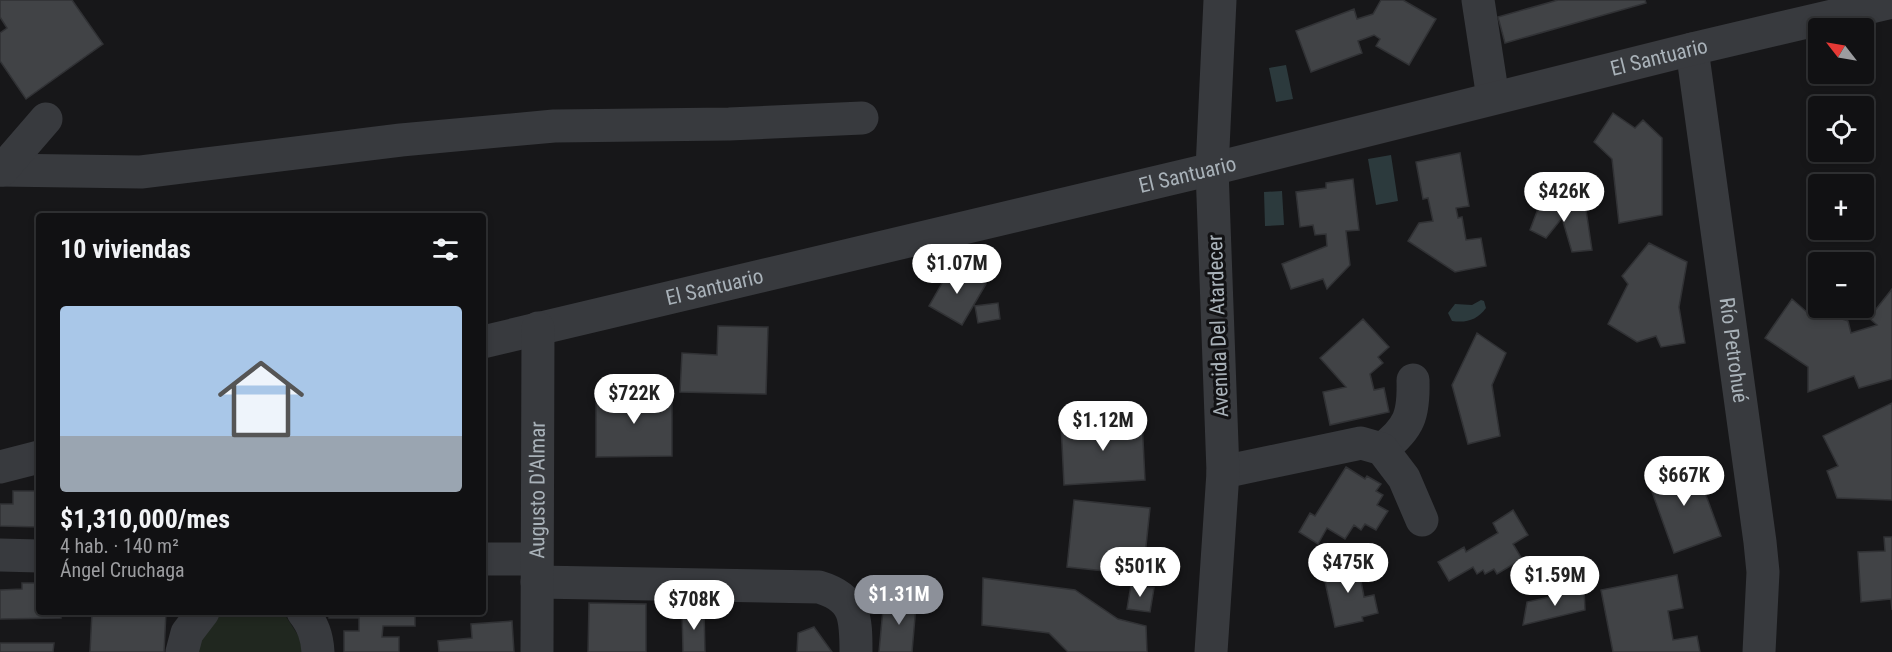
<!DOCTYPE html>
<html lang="es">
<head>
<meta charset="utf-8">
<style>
  :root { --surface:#111113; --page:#1a1a1c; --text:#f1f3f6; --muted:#9c9da0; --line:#303133; --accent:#8c9099 }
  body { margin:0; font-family:"Roboto Condensed",sans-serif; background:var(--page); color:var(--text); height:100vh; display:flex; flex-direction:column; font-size:22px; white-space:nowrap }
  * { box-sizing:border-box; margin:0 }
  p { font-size:20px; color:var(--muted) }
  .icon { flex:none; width:33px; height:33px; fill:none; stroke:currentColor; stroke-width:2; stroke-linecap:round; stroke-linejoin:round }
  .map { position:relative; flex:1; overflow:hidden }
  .panel { position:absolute; left:36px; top:213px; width:450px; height:402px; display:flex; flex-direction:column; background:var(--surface); border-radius:6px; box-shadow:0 3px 9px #0003,0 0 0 2px var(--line) }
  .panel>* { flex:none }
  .needle { width:39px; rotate:301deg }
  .controls { position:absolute; left:1808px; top:18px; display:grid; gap:12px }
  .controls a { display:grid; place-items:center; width:66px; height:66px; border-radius:6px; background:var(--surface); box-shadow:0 3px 9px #0003,0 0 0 2px var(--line); font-size:30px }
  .price { position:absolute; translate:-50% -51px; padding:0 14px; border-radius:21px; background:#fff; color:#222; font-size:20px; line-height:39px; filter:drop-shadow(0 2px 3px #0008) }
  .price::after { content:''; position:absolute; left:50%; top:36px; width:18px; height:14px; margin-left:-9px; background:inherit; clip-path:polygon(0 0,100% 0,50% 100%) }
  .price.selected { background:var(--accent); color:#fff }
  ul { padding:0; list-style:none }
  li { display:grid; align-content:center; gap:12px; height:318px; padding:0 24px }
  li span { display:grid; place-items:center; height:186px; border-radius:6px; color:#555 }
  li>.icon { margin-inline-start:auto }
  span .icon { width:108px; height:108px; fill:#fffc; stroke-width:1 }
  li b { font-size:26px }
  h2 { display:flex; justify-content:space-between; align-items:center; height:72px; padding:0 24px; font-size:26px }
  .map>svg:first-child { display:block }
</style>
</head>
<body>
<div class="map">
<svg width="1892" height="652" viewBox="0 0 1892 652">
  <rect width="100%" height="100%" fill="#171719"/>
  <path fill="#20271f" d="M215,612h68l26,40h-119z"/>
  <path fill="#2c3a3d" d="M1286,65l7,34 -17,3 -7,-34z
    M1391,155l7,46 -22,4 -8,-46z
    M1282,191l2,34 -19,1 -1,-34z
    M1481,300l3,1 2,7c-9,12 -19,15 -34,13l-4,-8 7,-9 17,1z"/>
  <path fill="#414346" stroke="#313235" stroke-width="1.5" d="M0,0h72l31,44 -77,55 -26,-38v-28l7,-5 -7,-11z
    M1381,0h22l33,19 -27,46 -33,-19 4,-7 -6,-4 -16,6 4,12 -51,19 -15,-41 58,-22 3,10 16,-5z
    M1558,0h87l1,3 -141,40 -7,-26z
    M1613,113l22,15 8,-8 19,18v77l-43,8 -7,-64 -18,-17z
    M1460,153l9,53 -13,2 2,10 4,-1 4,23 15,-2 5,28 -31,6 -47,-31 11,-18 14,-2 -5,-23 -5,1 -7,-37z
    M1353,179l6,51 -13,1 4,34 -23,24 -4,-10 -32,10 -9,-25 45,-18 -1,-12 -11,1 -2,-10 -13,2 -4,-35 30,-4v-5z
    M1541,201l44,2 7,47 -20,2 -10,-34 -16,20 -16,-8z
    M1649,243l38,19 -8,45 6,36 -24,4 -5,-11 -19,6 -29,-18 20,-40 -6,-8z
    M953,264l33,20 -24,41 -33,-19z
    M1892,289v90l-33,9 -5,-12 -46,16v-25l-43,-29 27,-39 17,15 4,-5 35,12 3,12 26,-8 -8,-7z
    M998,303l2,16 -22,4 -3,-17z
    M1363,319l26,28 -11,10 5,6 -13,11 4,16 10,-2 5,24 -59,13 -7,-33 23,-5 -26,-29z
    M718,326l50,1 -2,67 -86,-2 2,-39 35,2z
    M1477,333l29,20 -14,32 8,51 -32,8 -16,-59z
    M612,385h36v15h24v56l-76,1v-54h17z
    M1892,403v97l-55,-2 -10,-27 11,-5 -15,-30z
    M1142,420l3,60 -81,5 -3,-61z
    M1693,460l28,76 -47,17 -27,-75z
    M1346,467l19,12 2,-3 14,8 -5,7 7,4 -6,10 11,6 -12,19 -11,-6 -4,6 -7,-5 -9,14 -18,-11 -9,16 -19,-12 11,-19 5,3z
    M13,491h26v36l-39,-1v-22h13z
    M1074,500l76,8 -7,67 -76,-8z
    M1513,510l15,25 -15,9 9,15 -25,15 -3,-5 -9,5 -2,-4 -6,4 -4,-7 -24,14 -11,-19 26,-15 2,5 32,-19 -5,-10z
    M1884,537h8v73l-1,-11 -30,3 -3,-50 27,-1z
    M1357,560l7,37 10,-2 4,18 -16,4 1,4 -28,6 -13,-59z
    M1677,575l6,33 -15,3 5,29 24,-4 3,16h-87l-12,-62z
    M983,578l92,12 43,29 28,7 1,26h-79l-19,-19 -67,-8z
    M22,583h17v29h22v6l-61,1v-29l22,-1z
    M1131,585l23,3 -4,24 -23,-3z
    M1584,589l1,21 -62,15 4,-23z
    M899,593l18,1 -5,58h-33l4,-43 14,1z
    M589,603l57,1v48h-58z
    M682,610h22l1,42h-22z
    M92,612h74l-2,40h-74z
    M329,612h86v14h-32l-1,11h17v15h-55v-21h15v-13h-30z
    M512,621l2,31h-75l-1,-11 34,-3 -1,-14z
    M814,627l18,25h-35l1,-19z
    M0,643h54l-1,9h-53z"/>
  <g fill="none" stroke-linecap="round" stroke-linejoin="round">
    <g stroke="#383a3e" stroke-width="33">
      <path d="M1478,0l15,98"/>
      <path id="s1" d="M1692,49l68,493 3,30 -4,80"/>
      <path d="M0,170l141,2 260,-32 153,-14 175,-2 133,-6"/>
      <path d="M2,170l44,-51"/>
      <path id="s2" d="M483,342l729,-173 480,-120 200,-47"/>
      <path d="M1382,449c28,-21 32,-35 31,-69"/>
      <path d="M0,467l39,-10"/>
      <path d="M1223,472l138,-29 21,6 22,29 18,42"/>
      <path d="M0,555l39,1"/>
      <path d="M483,559h53"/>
      <path d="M537,582l282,5c37,11 37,31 37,65"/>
      <path d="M303,612c10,13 14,24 15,40"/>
      <path d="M182,652l5,-19 16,-21"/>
      <path id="s3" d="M537,652l1,-324"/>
      <path d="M1211,652l12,-180 -11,-303 8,-169"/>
    </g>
  </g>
  <g text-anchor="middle" stroke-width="6" stroke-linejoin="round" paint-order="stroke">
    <g font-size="21" fill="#a9b2b9" stroke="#121214">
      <text dy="7" stroke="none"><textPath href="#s2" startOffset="1210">El Santuario</textPath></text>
      <text dy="7" stroke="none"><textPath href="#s2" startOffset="724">El Santuario</textPath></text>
      <text dy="7" stroke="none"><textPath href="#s2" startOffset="238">El Santuario</textPath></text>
      <text transform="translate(1218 326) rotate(-92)" y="7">Avenida Del Atardecer</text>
      <text dy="7" stroke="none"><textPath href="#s1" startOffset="304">Río Petrohué</textPath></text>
      <text dy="7" stroke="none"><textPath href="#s3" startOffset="162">Augusto D'Almar</textPath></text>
    </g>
  </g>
</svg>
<div class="controls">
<a><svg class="needle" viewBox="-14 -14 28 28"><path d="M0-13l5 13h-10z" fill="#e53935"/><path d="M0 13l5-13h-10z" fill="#9c9da0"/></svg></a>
<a><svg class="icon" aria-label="locate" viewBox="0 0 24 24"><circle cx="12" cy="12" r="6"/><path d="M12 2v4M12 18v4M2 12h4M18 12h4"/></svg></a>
<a>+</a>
<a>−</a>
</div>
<b class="price" style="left:1564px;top:223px">$426K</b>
<b class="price" style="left:957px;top:295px">$1.07M</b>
<b class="price" style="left:634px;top:425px">$722K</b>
<b class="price" style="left:1103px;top:452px">$1.12M</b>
<b class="price" style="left:1684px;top:507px">$667K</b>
<b class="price" style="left:1348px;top:594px">$475K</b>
<b class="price" style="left:1140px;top:598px">$501K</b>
<b class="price" style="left:1555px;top:607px">$1.59M</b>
<b class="price selected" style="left:899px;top:626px">$1.31M</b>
<b class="price" style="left:694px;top:631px">$708K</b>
<section class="panel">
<h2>10 viviendas<svg class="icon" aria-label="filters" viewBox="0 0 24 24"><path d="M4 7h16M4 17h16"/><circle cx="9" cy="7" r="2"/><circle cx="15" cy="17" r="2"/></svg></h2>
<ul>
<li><span style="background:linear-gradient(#a9c7e8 70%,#9aa5b1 0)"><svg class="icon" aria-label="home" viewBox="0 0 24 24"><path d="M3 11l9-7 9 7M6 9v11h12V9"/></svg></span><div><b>$1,310,000/mes</b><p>4 hab. · 140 m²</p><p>Ángel Cruchaga</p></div></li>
</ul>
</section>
</div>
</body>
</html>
